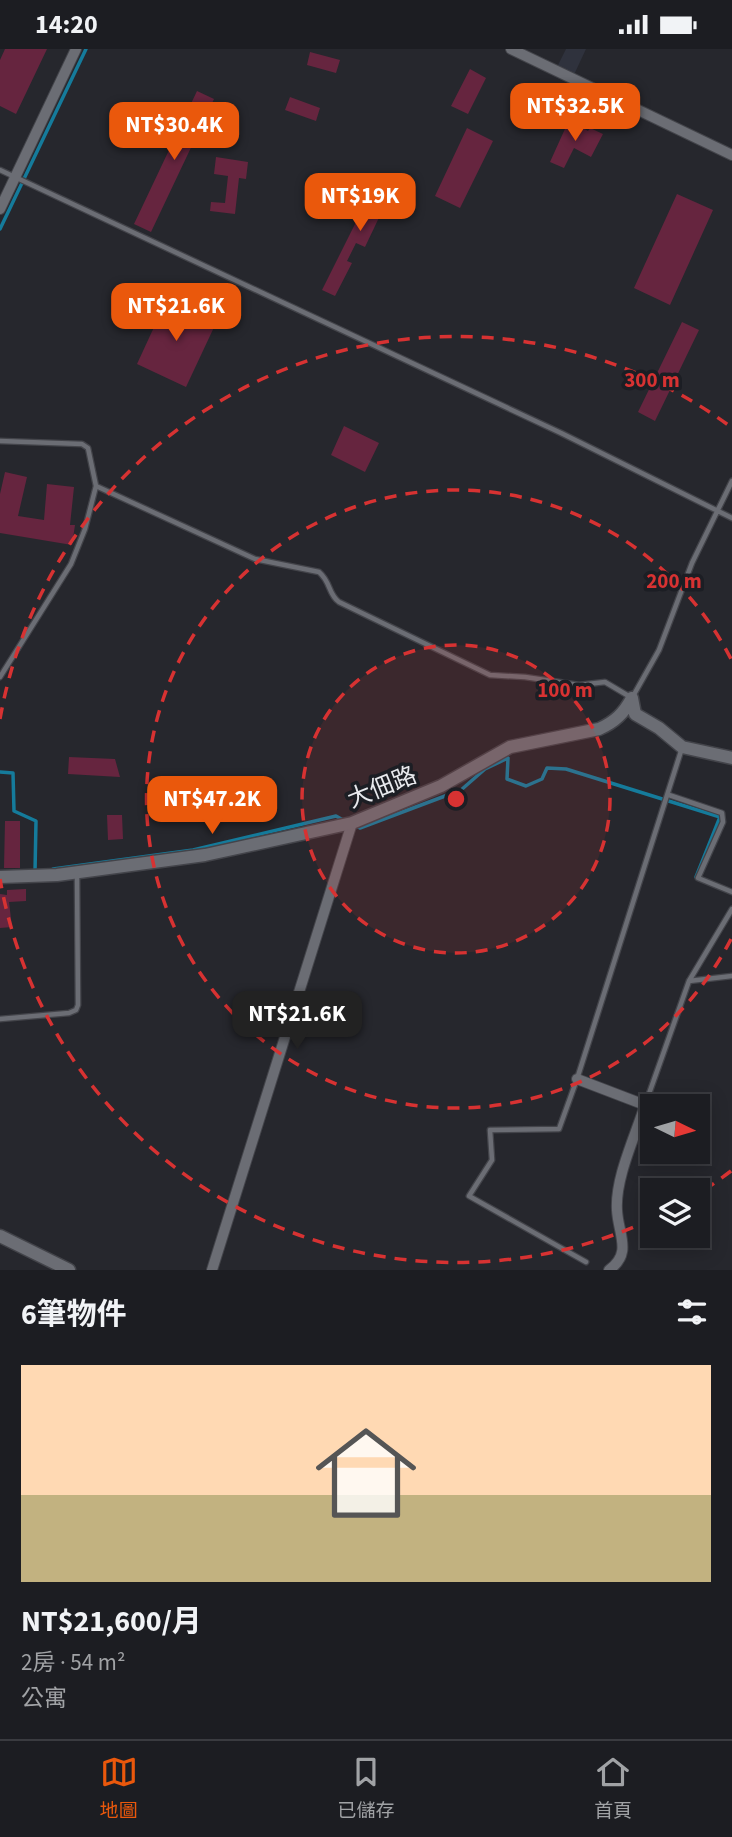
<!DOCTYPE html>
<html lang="zh-TW">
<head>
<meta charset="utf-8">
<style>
  :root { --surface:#1c1d22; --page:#292a2f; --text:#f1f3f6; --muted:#a0a2a5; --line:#3a3b40; --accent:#ea580c }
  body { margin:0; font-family:"Source Sans 3","Noto Sans TC",sans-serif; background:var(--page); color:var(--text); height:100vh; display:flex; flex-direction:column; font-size:26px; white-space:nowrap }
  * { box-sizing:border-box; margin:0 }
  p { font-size:23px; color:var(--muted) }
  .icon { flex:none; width:38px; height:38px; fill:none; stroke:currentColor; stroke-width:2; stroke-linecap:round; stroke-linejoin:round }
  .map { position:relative; height:1221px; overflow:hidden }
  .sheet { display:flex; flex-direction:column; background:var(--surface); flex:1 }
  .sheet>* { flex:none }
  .needle { width:46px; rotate:95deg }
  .fabs { position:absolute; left:640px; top:1045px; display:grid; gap:14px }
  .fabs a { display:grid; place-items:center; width:70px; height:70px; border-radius:0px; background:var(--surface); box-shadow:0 4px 18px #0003,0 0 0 2px var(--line); font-size:35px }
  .price { position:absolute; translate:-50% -60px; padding:0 16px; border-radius:14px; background:var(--accent); color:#fff; font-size:23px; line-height:46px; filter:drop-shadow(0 2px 4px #0008) }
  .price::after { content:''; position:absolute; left:50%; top:42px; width:21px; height:16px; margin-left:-10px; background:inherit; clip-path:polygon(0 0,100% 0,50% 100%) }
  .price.on { background:#222; color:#fff }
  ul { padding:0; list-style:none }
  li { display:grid; align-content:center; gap:14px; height:371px; padding:0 21px }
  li+li { border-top:2px solid var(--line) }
  li span { display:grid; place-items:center; height:217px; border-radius:0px; color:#555 }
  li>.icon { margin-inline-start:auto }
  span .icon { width:126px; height:126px; fill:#fffc; stroke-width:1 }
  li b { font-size:30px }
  h2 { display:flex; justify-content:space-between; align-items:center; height:84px; padding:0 21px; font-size:30px }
  .status { display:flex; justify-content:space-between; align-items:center; height:49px; padding:0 35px; background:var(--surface); direction:ltr }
  .status svg { height:19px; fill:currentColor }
  .tab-bar { display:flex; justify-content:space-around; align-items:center; height:98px; border-top:2px solid var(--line); background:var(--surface); font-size:19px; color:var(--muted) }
  .tab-bar a { display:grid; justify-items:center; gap:4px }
  .tab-bar .on { color:var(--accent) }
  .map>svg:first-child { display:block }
</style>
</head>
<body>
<div class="status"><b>14:20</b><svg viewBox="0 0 49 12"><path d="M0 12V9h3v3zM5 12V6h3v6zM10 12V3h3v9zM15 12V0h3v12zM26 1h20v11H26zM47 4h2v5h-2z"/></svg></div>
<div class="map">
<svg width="732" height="1221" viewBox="0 0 732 1221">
  <rect width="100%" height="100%" fill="#26272d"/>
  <path fill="#2f323d" d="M566,0h20l-14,30 -17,-8z"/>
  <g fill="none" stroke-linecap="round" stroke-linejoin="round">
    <path stroke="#157b9b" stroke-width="3.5" d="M0,180l86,-180
      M0,723l13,1 1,38 22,10 -1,51
      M357,777l3,2 101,-38 24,-21 23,-11 -1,21 19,7 16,-7 5,-11 19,1 154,48 -24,60
      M53,820l140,-19 143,-34 7,4"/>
  </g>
  <path fill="#66253f" d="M5,0h42l-31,65 -16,-8v-46z
    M310,3l30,8 -4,13 -29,-8z
    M470,20l16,9 -18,36 -17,-8z
    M197,42l17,8 -63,133 -17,-8z
    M290,48l30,11 -4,13 -31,-11z
    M569,71l19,11 2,-3 13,6 -12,23 -17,-9 -10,20 -14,-6z
    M467,79l26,13 -33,67 -25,-12z
    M216,108l32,5 -2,17 -7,-1 -4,36 -25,-3 1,-9 14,1 3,-27 -14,-2z
    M379,127l16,8 -30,63 -9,-4 -9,18 5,2 -17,33 -13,-6z
    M677,145l36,16 -43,95 -36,-17z
    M167,250l49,24 -30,64 -49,-23z
    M682,273l17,8 -44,91 -17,-9z
    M344,377l35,17 -14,29 -34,-17z
    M5,423l22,5 -9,39 26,4 3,-36 27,3 -4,38h5l-3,20 -72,-12v-39z
    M69,708l46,2 5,18 -52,-3z
    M107,766h15l1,24 -15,1z
    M5,772h15v47h-16z
    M26,840v12l-17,1 3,25 -12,1v-34l7,1v-5z"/>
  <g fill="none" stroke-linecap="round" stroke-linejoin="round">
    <g stroke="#43444a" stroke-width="7">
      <path id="lane" d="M0,121l561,263 171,85
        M0,392l82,3 6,4 8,38 159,73 64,13c12,10 9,22 20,30l151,73 35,2 54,8 26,-3 27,16 27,-48 33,-87 40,-82
        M0,628l71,-113 14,-35 11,-43
        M669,746l53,18 1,9 -25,56 34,14
        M689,932l43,-5
        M0,970l69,-6 7,-3 2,-5 -1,-130
        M645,1056l44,-124 43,-72
        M586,1213l-117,-66 23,-36 -2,-30 69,-1 18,-50 105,-331"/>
    </g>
    <g stroke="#43444a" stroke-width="12">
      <path id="street" d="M511,0l221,106
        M0,160l76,-160
        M577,1030l68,26c-10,32 -30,73 -28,105 1,24 16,43 -8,60
        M212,1221l140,-447"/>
    </g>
    <g stroke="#43444a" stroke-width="15">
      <path id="secondary" d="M632,649l3,16 24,14 23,19 50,11
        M0,828l57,-2 148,-20 147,-32 89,-37 69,-39 89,-18c16,-7 25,-16 33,-31
        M0,1187l69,34"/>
    </g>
    <use href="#lane" stroke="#6b6d74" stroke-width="4.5"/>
    <use href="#street" stroke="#6b6d74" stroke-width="10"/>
    <use href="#secondary" stroke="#6b6d74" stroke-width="12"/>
  </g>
  <circle cx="456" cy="750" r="154" fill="#d73232" fill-opacity=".12"/>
  <g fill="none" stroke="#d73232" stroke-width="3.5" stroke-dasharray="12 9">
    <circle cx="456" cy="750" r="154"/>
    <path d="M731 890A309 309 0 1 1 731 610"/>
    <path d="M731 1122A463 463 0 0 1 701 1143M652 1170A463 463 0 0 1 0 830M0 670A463 463 0 0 1 731 378"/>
  </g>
  <g text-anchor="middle" stroke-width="7" stroke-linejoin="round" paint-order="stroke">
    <g font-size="24" fill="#e8e9ed" stroke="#1c1e24">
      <text transform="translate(382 738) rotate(-22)" y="8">大佃路</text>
    </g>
  </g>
  <circle cx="456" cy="750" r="10" fill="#d73232" stroke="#1c1e24" stroke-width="3.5"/>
  <g font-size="21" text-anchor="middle" font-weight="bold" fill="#d73232" stroke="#1c1e24" stroke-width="7" stroke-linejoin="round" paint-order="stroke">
    <text x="652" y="338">300 m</text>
    <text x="674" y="539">200 m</text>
    <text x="565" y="648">100 m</text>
  </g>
</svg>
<div class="fabs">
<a><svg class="needle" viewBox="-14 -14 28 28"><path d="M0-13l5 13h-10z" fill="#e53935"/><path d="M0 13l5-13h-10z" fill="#a0a2a5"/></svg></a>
<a><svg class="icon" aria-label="layers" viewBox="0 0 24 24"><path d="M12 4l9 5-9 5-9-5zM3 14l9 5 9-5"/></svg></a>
</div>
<b class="price" style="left:575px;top:94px">NT$32.5K</b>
<b class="price" style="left:174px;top:113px">NT$30.4K</b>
<b class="price" style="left:360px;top:184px">NT$19K</b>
<b class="price" style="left:176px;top:294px">NT$21.6K</b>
<b class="price" style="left:212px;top:787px">NT$47.2K</b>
<b class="price on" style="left:297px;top:1002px">NT$21.6K</b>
</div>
<section class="sheet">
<h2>6筆物件<svg class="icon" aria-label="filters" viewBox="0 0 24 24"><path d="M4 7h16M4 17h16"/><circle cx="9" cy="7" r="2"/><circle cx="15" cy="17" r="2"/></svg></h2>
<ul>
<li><span style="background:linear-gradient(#ffd9b3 60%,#c2b280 0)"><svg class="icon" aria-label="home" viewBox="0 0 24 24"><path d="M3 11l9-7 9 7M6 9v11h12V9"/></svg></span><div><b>NT$21,600/月</b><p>2房 · 54 m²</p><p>公寓</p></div></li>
</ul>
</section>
<nav class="tab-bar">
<a class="on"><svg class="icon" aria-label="map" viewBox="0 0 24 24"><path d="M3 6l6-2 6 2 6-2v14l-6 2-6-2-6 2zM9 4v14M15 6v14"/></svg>地圖</a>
<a><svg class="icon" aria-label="saved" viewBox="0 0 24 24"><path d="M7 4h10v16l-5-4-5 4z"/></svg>已儲存</a>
<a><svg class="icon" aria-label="home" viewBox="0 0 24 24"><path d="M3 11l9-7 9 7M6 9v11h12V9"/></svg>首頁</a>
</nav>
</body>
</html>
